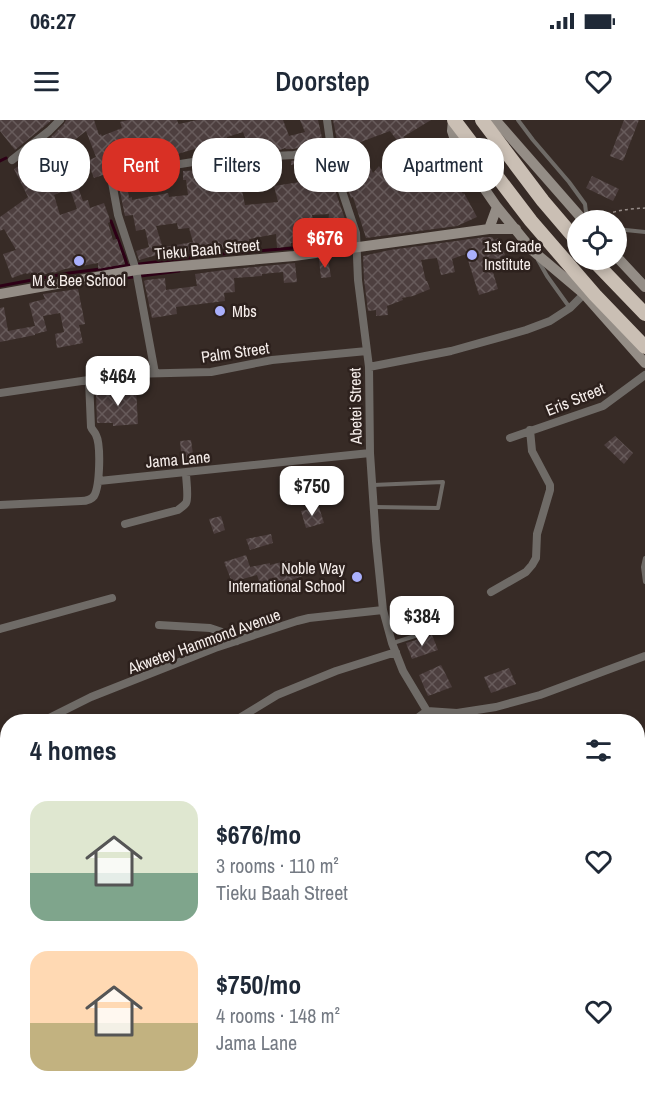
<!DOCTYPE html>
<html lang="en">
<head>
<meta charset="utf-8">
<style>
  :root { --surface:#fff; --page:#f6f6f7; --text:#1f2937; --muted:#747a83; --accent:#d93025 }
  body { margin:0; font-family:"Archivo Narrow",sans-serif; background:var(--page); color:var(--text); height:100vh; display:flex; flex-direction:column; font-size:22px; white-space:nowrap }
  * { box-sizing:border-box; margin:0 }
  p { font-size:20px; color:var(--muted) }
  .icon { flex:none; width:33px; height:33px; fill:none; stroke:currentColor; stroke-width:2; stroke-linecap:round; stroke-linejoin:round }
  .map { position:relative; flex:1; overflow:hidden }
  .sheet { position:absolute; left:0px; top:594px; width:645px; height:384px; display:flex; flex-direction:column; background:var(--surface); border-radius:24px 24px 0 0; box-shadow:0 3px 9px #0003 }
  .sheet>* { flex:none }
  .hud { position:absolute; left:18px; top:18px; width:609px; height:54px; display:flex; gap:12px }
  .tools { position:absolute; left:567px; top:90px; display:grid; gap:12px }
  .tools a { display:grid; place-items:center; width:60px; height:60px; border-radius:50%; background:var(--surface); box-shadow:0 3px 9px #0003; font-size:30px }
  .price { position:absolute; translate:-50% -51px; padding:0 14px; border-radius:12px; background:#fff; color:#222; font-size:20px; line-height:39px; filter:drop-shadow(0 2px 3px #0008) }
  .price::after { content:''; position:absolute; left:50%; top:36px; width:18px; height:14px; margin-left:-9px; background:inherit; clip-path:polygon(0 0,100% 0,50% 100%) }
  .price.current { background:var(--accent); color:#fff }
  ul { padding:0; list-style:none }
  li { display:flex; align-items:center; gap:18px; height:150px; padding:0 30px }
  li span { display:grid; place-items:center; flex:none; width:168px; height:120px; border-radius:18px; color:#555 }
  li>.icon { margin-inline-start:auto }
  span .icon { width:72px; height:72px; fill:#fffc; stroke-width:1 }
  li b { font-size:26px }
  h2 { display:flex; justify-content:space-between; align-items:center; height:72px; padding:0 30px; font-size:26px }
  .tag { padding:0 21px; border-radius:24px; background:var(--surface); box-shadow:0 3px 9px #0003; font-size:21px; line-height:54px }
  .tag.current { background:var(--accent); color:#fff }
  .status { display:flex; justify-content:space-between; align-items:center; height:42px; padding:0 30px; background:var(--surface); direction:ltr }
  .status svg { height:16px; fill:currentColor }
  header { display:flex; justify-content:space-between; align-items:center; height:78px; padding:0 30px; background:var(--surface); font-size:27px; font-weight:600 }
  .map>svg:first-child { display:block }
</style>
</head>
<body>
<div class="status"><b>06:27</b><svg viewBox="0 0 49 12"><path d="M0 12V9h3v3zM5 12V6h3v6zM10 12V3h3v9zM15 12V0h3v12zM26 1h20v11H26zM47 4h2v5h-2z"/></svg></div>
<header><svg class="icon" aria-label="menu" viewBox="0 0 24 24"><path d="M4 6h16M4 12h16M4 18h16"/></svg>Doorstep<svg class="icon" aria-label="heart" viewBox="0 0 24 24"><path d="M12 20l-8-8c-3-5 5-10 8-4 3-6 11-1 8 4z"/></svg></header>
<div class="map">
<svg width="645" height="978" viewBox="0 0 645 978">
  <defs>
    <pattern id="building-cross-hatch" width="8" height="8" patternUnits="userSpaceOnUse" patternTransform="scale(1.5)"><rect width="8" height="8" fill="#4d3f3f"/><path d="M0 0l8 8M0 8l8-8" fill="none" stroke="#675b5b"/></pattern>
  </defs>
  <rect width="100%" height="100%" fill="#372b26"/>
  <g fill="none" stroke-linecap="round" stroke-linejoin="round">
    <path stroke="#2d0016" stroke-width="3" d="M0,41l6,-3
      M111,101l14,37 2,7
      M102,161l77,-10
      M0,166l69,-13 141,-18 133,-11"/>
  </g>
  <path fill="url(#building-cross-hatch)" fill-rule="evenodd" d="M0,0h52l-37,30 -15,-19z
    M66,0h28l5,15 2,-1 1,2 20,-8 -2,-6 8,-2h49l1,3 1,1 18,-4h86l6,16 16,-4 -5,-12h18l5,22 -4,2 -26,5h-7l-1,-1 -5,2h-14l-1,-2 -7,3 -40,2 -1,-5 -18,6 -1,-6 -24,7v2l-12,4 -46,7 -7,5 -15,5 -7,-17 9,-4 -10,-26 -23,18 9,17 8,-3 4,16 -8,3 7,19 5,-1 2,8 14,-5 5,14 1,5 -2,1 5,17 4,-1 8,25 -27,5v-6l-33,6 -11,4 -1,-1 -21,6 -2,-5 -3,1 -1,-1 -14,5 -9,-24 13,-4 -12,-21 -4,2v-14l28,-20 -14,-28 21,-14 26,37 -7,3 6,20 17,-6 -7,-20h-2l-22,-43 5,-3 -2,-4 15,-15zM243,12l6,15 -18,3 -4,-13z
    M333,0h98l-28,17 2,1 -1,1 11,12 5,-5 6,7 5,-4 4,6 2,-1 18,30 2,-1 6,11 1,-1 13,24 -20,9 -91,12 -13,-41 -2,1 -5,-15 -8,-33h1zM390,11l12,16 -21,22 -2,-3 -6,7 -15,-30z
    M624,0h15l-16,41 -13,-5z
    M327,35l7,32 16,47v6l-16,2v-2l-43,3v3l-14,2 -1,-14 -27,5 1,6 -34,5 -1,-2 -19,5 -38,6 -1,-4 -18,5 -3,-9 13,-4 -4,-18 -9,2 -3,-16 -8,1 -7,-34 1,-2 7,-1 3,19 3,-1v3l36,-7 1,4 19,-2 -2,-15h-3v-9l24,-1 -1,-4 7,-1 31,-2 1,6 -7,1 7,35 33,-3 -4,-16 26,-4 -3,-18 -6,1v-4zM329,94l-2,17 -12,1 -3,-17zM177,103l1,6 11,-1 4,14 -29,5 -1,-2h-1l-6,-19z
    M592,56l27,13 -6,12 -27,-13z
    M485,117h7l2,3 4,-2 7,17 -5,2 2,4 -11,5 7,23 -19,6 -13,-41 -14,5 3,13 -14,3 -4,-17 -16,2 5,21h1l3,8 -17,7 -11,2 1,2 -16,6 1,9 -12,1v-6l-8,1 -4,-32 -1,-23 27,-6z
    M328,139l3,18 -10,1 -2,-18z
    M295,143l2,19 -13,1 -1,-11 -21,2v2l-28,2 1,14 -11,1 1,8 -49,6 1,7 -25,4 -8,-37 2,-1 19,-2 1,12 7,-1 24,-3 -2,-12 29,-4z
    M78,169l7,35 -6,1 4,18 -26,5 -2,-14 9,-2 -4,-19 -17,3 4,15 -12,3v1l-35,7v-34l4,-1 4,24 27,-5 -6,-23 16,-4 -2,-5z
    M136,268l2,36 -25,2v-3h-16l-1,-28 16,-2v-4z
    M615,316l18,17 -9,11 -20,-19z
    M191,320l3,21 -12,1 -2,-21z
    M319,387l5,16 -18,5 -5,-17z
    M221,396l4,14 -11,4 -5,-15z
    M271,414l2,9 -23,7 -4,-11z
    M246,435l4,12 20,-4v2l20,-5 1,5 18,-4 4,12 -35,11 -1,-4 -17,4 -3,-9 -25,7 -8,-20z
    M432,515l6,15 -26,9 -6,-16z
    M441,545l11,22 -24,9 -9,-21z
    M509,548l7,16 -25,9 -7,-16z
    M0,856h8v38l-8,1z
    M645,904v26l-7,1v-26z"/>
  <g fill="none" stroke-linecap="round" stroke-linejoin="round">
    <path stroke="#978d89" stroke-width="1.5" stroke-dasharray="3 3" stroke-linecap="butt" d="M597,100c13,-10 32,-11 48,-12"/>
    <path stroke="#6f6b67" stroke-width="4" d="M518,0l15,20 36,42 16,22 2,16
      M616,109l29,3
      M538,140l9,16 23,32
      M373,365l70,-3 -5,26 -63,-1
      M645,438l-2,9 2,15
      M393,523l47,-15"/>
    <path stroke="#6f6b67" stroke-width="8" d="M327,0l4,28 9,37 16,48 2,47 11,87 1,86 6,88 7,69 9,33 11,28 24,40
      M12,40l37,-29 11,-11
      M369,247l82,-16 75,-21 24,-9 20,-13 14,-14
      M155,253l-19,-103 -18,-55 -6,-33 1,-5 4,-3 95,-15 82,-4 37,-7
      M0,273l129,-19 82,-2 61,-12 95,-9
      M510,318l93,-32 42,-31
      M99,361l271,-28
      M0,385l81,-4c5,0 10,-1 13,-5 6,-10 7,-51 2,-61 -1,-3 -4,-5 -5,-8l-2,-47
      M125,404l53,-14c2,-2 6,-4 8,-7 3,-5 0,-23 0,-30
      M491,472l35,-20 6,-7 4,-7 1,-24 13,-44v-5l-18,-34 -2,-21
      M159,505l51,3 12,4 15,9
      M0,509l112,-31
      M427,591l30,2 39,-6 44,-12 105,-39
      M41,602l50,-25 124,-49 82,-27 12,-3 74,-8
      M233,602l44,-27 59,-24 60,-19
      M412,602l15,-11
      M0,624l8,-4
      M638,641l7,-4
      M0,794l5,46
      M295,970l1,8
      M414,970l1,8
      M617,970l2,8
      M186,978l29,-8"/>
    <path stroke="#948d86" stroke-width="10" d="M453,0l-1,11 7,21 38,55 36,44 51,43 61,69
      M493,0l6,4 84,96
      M489,109l8,-22
      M616,136l29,31
      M0,174l136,-24 158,-14 195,-27h27
      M638,808l7,-1
      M0,911l8,-1"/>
    <path stroke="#cabfb4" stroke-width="14" d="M454,0l77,101 64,74 50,52
      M482,0l61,81 35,41
      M593,140l52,54"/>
  </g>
  <g fill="#aab0fc" stroke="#2d211d" stroke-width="2">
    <circle cx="472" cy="135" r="6"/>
    <circle cx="79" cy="141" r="6"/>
    <circle cx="220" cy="191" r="6"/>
    <circle cx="357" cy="457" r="6"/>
  </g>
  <g text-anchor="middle" stroke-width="5" stroke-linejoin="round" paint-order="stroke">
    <g font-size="16" fill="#f5edea" stroke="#2d211d" text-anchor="start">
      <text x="484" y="132">1st Grade<tspan x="484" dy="18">Institute</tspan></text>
      <text x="79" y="166" text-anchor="middle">M &amp; Bee School</text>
      <text x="232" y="197">Mbs</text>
      <text x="345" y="454" text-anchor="end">Noble Way<tspan x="345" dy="18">International School</tspan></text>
    </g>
    <g font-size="16" fill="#f5edea" stroke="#2d211d">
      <text transform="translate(207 129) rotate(-5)" y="6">Tieku Baah Street</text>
      <text transform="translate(235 232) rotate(-8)" y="6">Palm Street</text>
      <text transform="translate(575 279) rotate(-22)" y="6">Eris Street</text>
      <text transform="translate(355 286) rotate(-91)" y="6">Abetei Street</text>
      <text transform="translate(178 339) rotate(-5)" y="6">Jama Lane</text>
      <text transform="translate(204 521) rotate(-20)" y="6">Akwetey Hammond Avenue</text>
    </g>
  </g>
</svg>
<div class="tools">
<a><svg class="icon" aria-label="locate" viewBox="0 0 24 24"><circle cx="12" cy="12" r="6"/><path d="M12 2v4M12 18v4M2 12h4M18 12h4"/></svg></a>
</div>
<b class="price current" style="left:325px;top:149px">$676</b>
<b class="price" style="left:118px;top:287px">$464</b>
<b class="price" style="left:312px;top:397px">$750</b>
<b class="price" style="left:422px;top:527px">$384</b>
<div class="hud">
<a class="tag">Buy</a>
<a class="tag current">Rent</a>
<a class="tag">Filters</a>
<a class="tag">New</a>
<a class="tag">Apartment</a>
</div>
<section class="sheet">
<h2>4 homes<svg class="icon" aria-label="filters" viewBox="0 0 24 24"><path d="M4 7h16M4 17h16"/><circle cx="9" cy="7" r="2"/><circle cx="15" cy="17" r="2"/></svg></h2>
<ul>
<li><span style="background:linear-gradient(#dfe7d0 60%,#7fa58c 0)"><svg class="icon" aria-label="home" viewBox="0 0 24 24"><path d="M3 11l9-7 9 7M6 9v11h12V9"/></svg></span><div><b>$676/mo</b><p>3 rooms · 110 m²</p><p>Tieku Baah Street</p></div><svg class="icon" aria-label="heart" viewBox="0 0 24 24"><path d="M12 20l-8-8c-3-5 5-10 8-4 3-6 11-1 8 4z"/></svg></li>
<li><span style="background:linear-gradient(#ffd9b3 60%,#c2b280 0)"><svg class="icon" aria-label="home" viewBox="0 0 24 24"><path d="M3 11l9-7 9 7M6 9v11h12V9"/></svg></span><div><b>$750/mo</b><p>4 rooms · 148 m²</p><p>Jama Lane</p></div><svg class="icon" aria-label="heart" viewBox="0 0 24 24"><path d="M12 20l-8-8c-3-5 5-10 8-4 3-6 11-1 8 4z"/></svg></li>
</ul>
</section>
</div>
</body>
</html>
